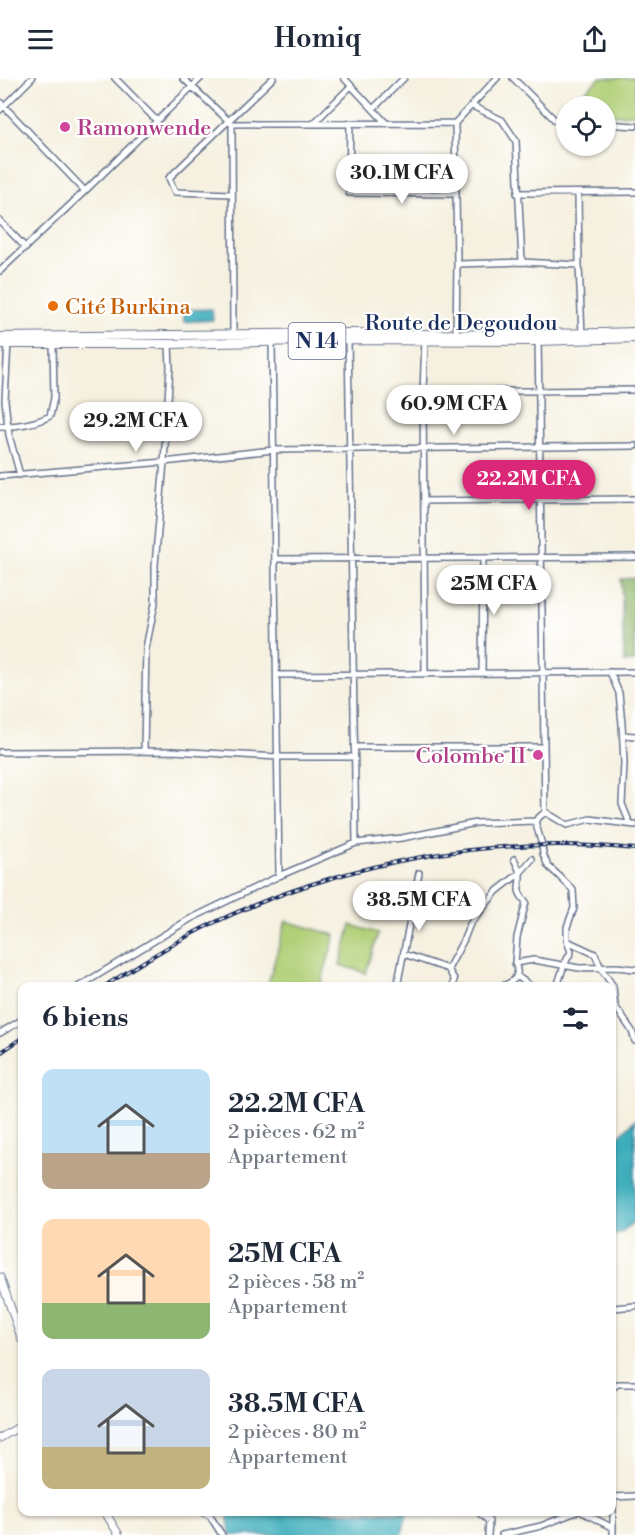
<!DOCTYPE html>
<html lang="fr">
<head>
<meta charset="utf-8">
<style>
  :root { --surface:#fff; --page:#f2f2f3; --text:#1f2937; --muted:#747a83; --accent:#db2777 }
  body { margin:0; font-family:"Libre Bodoni",serif; background:var(--page); color:var(--text); height:100vh; display:flex; flex-direction:column; font-size:22px; white-space:nowrap }
  * { box-sizing:border-box; margin:0 }
  p { font-size:20px; color:var(--muted) }
  .icon { flex:none; width:33px; height:33px; fill:none; stroke:currentColor; stroke-width:2; stroke-linecap:round; stroke-linejoin:round }
  .map { position:relative; flex:1; overflow:hidden }
  .panel { position:absolute; left:18px; top:904px; width:598px; height:534px; display:flex; flex-direction:column; background:var(--surface); border-radius:12px; box-shadow:0 2px 4px #0004 }
  .panel>* { flex:none }
  .tools { position:absolute; left:556px; top:18px; display:grid; gap:12px }
  .tools a { display:grid; place-items:center; width:60px; height:60px; border-radius:50%; background:var(--surface); box-shadow:0 2px 4px #0004; font-size:30px }
  .price { position:absolute; translate:-50% -51px; padding:0 14px; border-radius:21px; background:#fff; color:#222; font-size:20px; line-height:39px; filter:drop-shadow(0 2px 3px #0008) }
  .price::after { content:''; position:absolute; left:50%; top:36px; width:18px; height:14px; margin-left:-9px; background:inherit; clip-path:polygon(0 0,100% 0,50% 100%) }
  .price.active { background:var(--accent); color:#fff }
  ul { padding:0; list-style:none }
  li { display:flex; align-items:center; gap:18px; height:150px; padding:0 24px }
  li span { display:grid; place-items:center; flex:none; width:168px; height:120px; border-radius:12px; color:#555 }
  li>.icon { margin-inline-start:auto }
  span .icon { width:72px; height:72px; fill:#fffc; stroke-width:1 }
  li b { font-size:26px }
  h2 { display:flex; justify-content:space-between; align-items:center; height:72px; padding:0 24px; font-size:26px }
  header { display:flex; justify-content:space-between; align-items:center; height:78px; padding:0 24px; background:var(--surface); font-size:27px; font-weight:600 }
  .map>svg:first-child { display:block }
</style>
</head>
<body>
<header><svg class="icon" aria-label="menu" viewBox="0 0 24 24"><path d="M4 6h16M4 12h16M4 18h16"/></svg>Homiq<svg class="icon" aria-label="share" viewBox="0 0 24 24"><path d="M12 15V3M7 8l5-5 5 5M5 13v7h14v-7"/></svg></header>
<div class="map">
<svg width="635" height="1457" viewBox="0 0 635 1457">
  <rect width="100%" height="100%" fill="#fff"/>
  <filter id="ink" filterUnits="userSpaceOnUse"><feTurbulence type="fractalNoise" baseFrequency=".0167" numOctaves="2"/><feDisplacementMap in="SourceGraphic" scale="12" xChannelSelector="R" yChannelSelector="G"/><feConvolveMatrix kernelMatrix="1 2 1 2 8 2 1 2 1" color-interpolation-filters="sRGB"/></filter>
  <filter id="wash" filterUnits="userSpaceOnUse"><feTurbulence type="fractalNoise" baseFrequency=".008" numOctaves="4" result="noise"/><feDisplacementMap in="SourceGraphic" scale="24" xChannelSelector="R" yChannelSelector="G"/><feGaussianBlur stdDeviation="1.35" result="paint"/><feColorMatrix in="noise" values="0 0 0 0 0 0 0 0 0 0 0 0 0 0 0 0 0 1.4 0 .05"/><feComposite in="paint" operator="in"/></filter>
  <g filter="url(#wash)">
    <rect width="100%" height="100%" fill="#f5f0df"/>
    <path fill="#b0cf76" stroke="#667f6a" stroke-width="1.5" d="M600,0h35v36l-29,1v-9h-38z
      M286,843l49,14 -15,52h-53z
      M351,847l27,8 -12,40 -26,-8z"/>
    <path fill="#8cb267" stroke="#547062" stroke-width="1.5" d="M635,500v84h-11l-3,-83z"/>
    <path fill="#3eadbb" stroke="#2c6e8c" stroke-width="1.5" d="M212,231l1,11 -29,2 -1,-12z
      M635,1042v101l-15,12 -8,3v-93z
      M227,1434h180l-5,23h-172z"/>
  </g>
  <g filter="url(#ink)">
    <g fill="none" stroke-linecap="round" stroke-linejoin="round">
      <g stroke="#67738b" stroke-width="8">
        <path id="minor" d="M115,0l42,43
          M183,0l49,46 1,211
          M344,0l42,45
          M513,0l43,43 11,1
          M0,24l85,89
          M472,28l30,14 14,21 6,121
          M373,31l31,-31
          M0,32l32,-32
          M314,45l37,-37
          M350,45l-1,70 106,1
          M455,45l2,141 -1,71
          M232,46l223,-1 42,-45
          M606,46l29,2
          M517,115l118,-1
          M578,115l1,72 3,70
          M232,116l-57,-2 -6,-14 104,-100
          M0,143l26,27
          M457,186l65,-2 57,3
          M0,193l85,-80 116,-113
          M348,260l8,505
          M425,261l-2,53 2,282
          M272,262l7,536
          M8,263l-3,60 4,34 11,40
          M423,314l212,-2
          M0,348c15,1 37,-3 50,-10l4,-18 -1,-54
          M0,398l164,-14 109,-12 362,-4
          M424,423l211,-2
          M275,481l360,-2
          M610,594l9,21 3,31 2,39 -2,41 8,20
          M482,595l1,-115
          M277,597l358,-3
          M623,657l12,1
          M354,669h190
          M144,673l2,-103 9,-45v-38l9,-103 6,-94 -1,-24
          M0,674l173,-1 105,6h76
          M545,734l22,13 23,-6 45,6
          M535,743l7,24 1,9 5,12 10,9 15,15 1,18 -7,19v14l28,13 7,16 11,16 2,20 17,25 3,10
          M404,876l44,15
          M515,885l19,-3 45,8 38,-1 18,2
          M517,898l15,11
          M78,909l112,-68 89,-43 77,-33 46,-5 74,-15 59,-2 10,-9 -7,-474
          M397,909l22,-114
          M453,909l1,-8 -6,-10 16,-30 6,-15 27,-33 23,-18 12,-14
          M498,909c14,-4 24,-9 17,-24l2,-26 9,-35c-12,-13 -5,-15 -6,-29 -1,-4 -4,-10 -6,-14
          M557,909l7,-22 7,-13 -4,-11
          M0,955l22,-13
          M614,1230l21,-2
          M612,1310l6,-4h17
          M612,1419l23,-1
          M202,1434l8,4 12,19
          M478,1434l11,9 -1,14
          M582,1434l31,16
          M502,1457l39,-9 35,-14
          M613,1457v-39"/>
      </g>
      <g stroke="#67738b" stroke-width="9">
        <path id="tertiary" d="M0,1199l22,63
          M0,1360l22,-13
          M105,1434l14,23"/>
      </g>
      <g stroke="#67738b" stroke-width="10">
        <path id="primary" d="M0,259l348,-4c95,2 191,2 287,-1
          M0,266h169l179,-4 190,1 97,-3"/>
      </g>
      <use href="#minor" stroke="#fff" stroke-width="5"/>
      <use href="#tertiary" stroke="#fff" stroke-width="7"/>
      <use href="#primary" stroke="#fff" stroke-width="8"/>
      <g stroke="#1b2f5e" stroke-width="4">
        <path id="rail" d="M103,909c35,-22 69,-44 106,-62 132,-63 281,-91 426,-76
          M0,975l22,-15"/>
      </g>
      <use href="#rail" stroke="#fff" stroke-width="1.5" stroke-dasharray="4.5" stroke-linecap="butt"/>
    </g>
  </g>
  <g fill="#d1479c" stroke="#fff" stroke-width="2">
    <circle cx="65" cy="49" r="6"/>
    <circle cx="538" cy="677" r="6"/>
  </g>
  <circle fill="#e8710a" stroke="#fff" stroke-width="2" cx="53" cy="228" r="6"/>
  <g text-anchor="middle" stroke-width="4.5" stroke-linejoin="round" paint-order="stroke">
    <rect fill="#fff" stroke="#5f6d8e" stroke-width="1.5" x="288.5" y="245" width="57" height="36" rx="4.5"/>
    <g font-size="21" font-weight="bold" fill="#1b2f5e">
      <text x="317" y="270">N 14</text>
    </g>
    <g font-size="22" fill="#b23c85" stroke="#fff" text-anchor="start">
      <text x="77" y="57">Ramonwende</text>
      <text x="526" y="685" text-anchor="end">Colombe II</text>
    </g>
    <g font-size="22" fill="#c56008" stroke="#fff" text-anchor="start">
      <text x="65" y="236">Cité Burkina</text>
    </g>
    <g font-size="22" fill="#1b2f5e" stroke="#fff">
      <text x="461" y="252">Route de Degoudou</text>
    </g>
  </g>
</svg>
<div class="tools">
<a><svg class="icon" aria-label="locate" viewBox="0 0 24 24"><circle cx="12" cy="12" r="6"/><path d="M12 2v4M12 18v4M2 12h4M18 12h4"/></svg></a>
</div>
<b class="price" style="left:402px;top:127px">30.1M CFA</b>
<b class="price" style="left:454px;top:358px">60.9M CFA</b>
<b class="price" style="left:136px;top:375px">29.2M CFA</b>
<b class="price active" style="left:529px;top:433px">22.2M CFA</b>
<b class="price" style="left:494px;top:538px">25M CFA</b>
<b class="price" style="left:419px;top:854px">38.5M CFA</b>
<section class="panel">
<h2>6 biens<svg class="icon" aria-label="filters" viewBox="0 0 24 24"><path d="M4 7h16M4 17h16"/><circle cx="9" cy="7" r="2"/><circle cx="15" cy="17" r="2"/></svg></h2>
<ul>
<li><span style="background:linear-gradient(#bfe0f5 70%,#b9a48a 0)"><svg class="icon" aria-label="home" viewBox="0 0 24 24"><path d="M3 11l9-7 9 7M6 9v11h12V9"/></svg></span><div><b>22.2M CFA</b><p>2 pièces · 62 m²</p><p>Appartement</p></div></li>
<li><span style="background:linear-gradient(#ffd9b3 70%,#8fb573 0)"><svg class="icon" aria-label="home" viewBox="0 0 24 24"><path d="M3 11l9-7 9 7M6 9v11h12V9"/></svg></span><div><b>25M CFA</b><p>2 pièces · 58 m²</p><p>Appartement</p></div></li>
<li><span style="background:linear-gradient(#c9d6e8 65%,#c2b280 0)"><svg class="icon" aria-label="home" viewBox="0 0 24 24"><path d="M3 11l9-7 9 7M6 9v11h12V9"/></svg></span><div><b>38.5M CFA</b><p>2 pièces · 80 m²</p><p>Appartement</p></div></li>
</ul>
</section>
</div>
</body>
</html>
